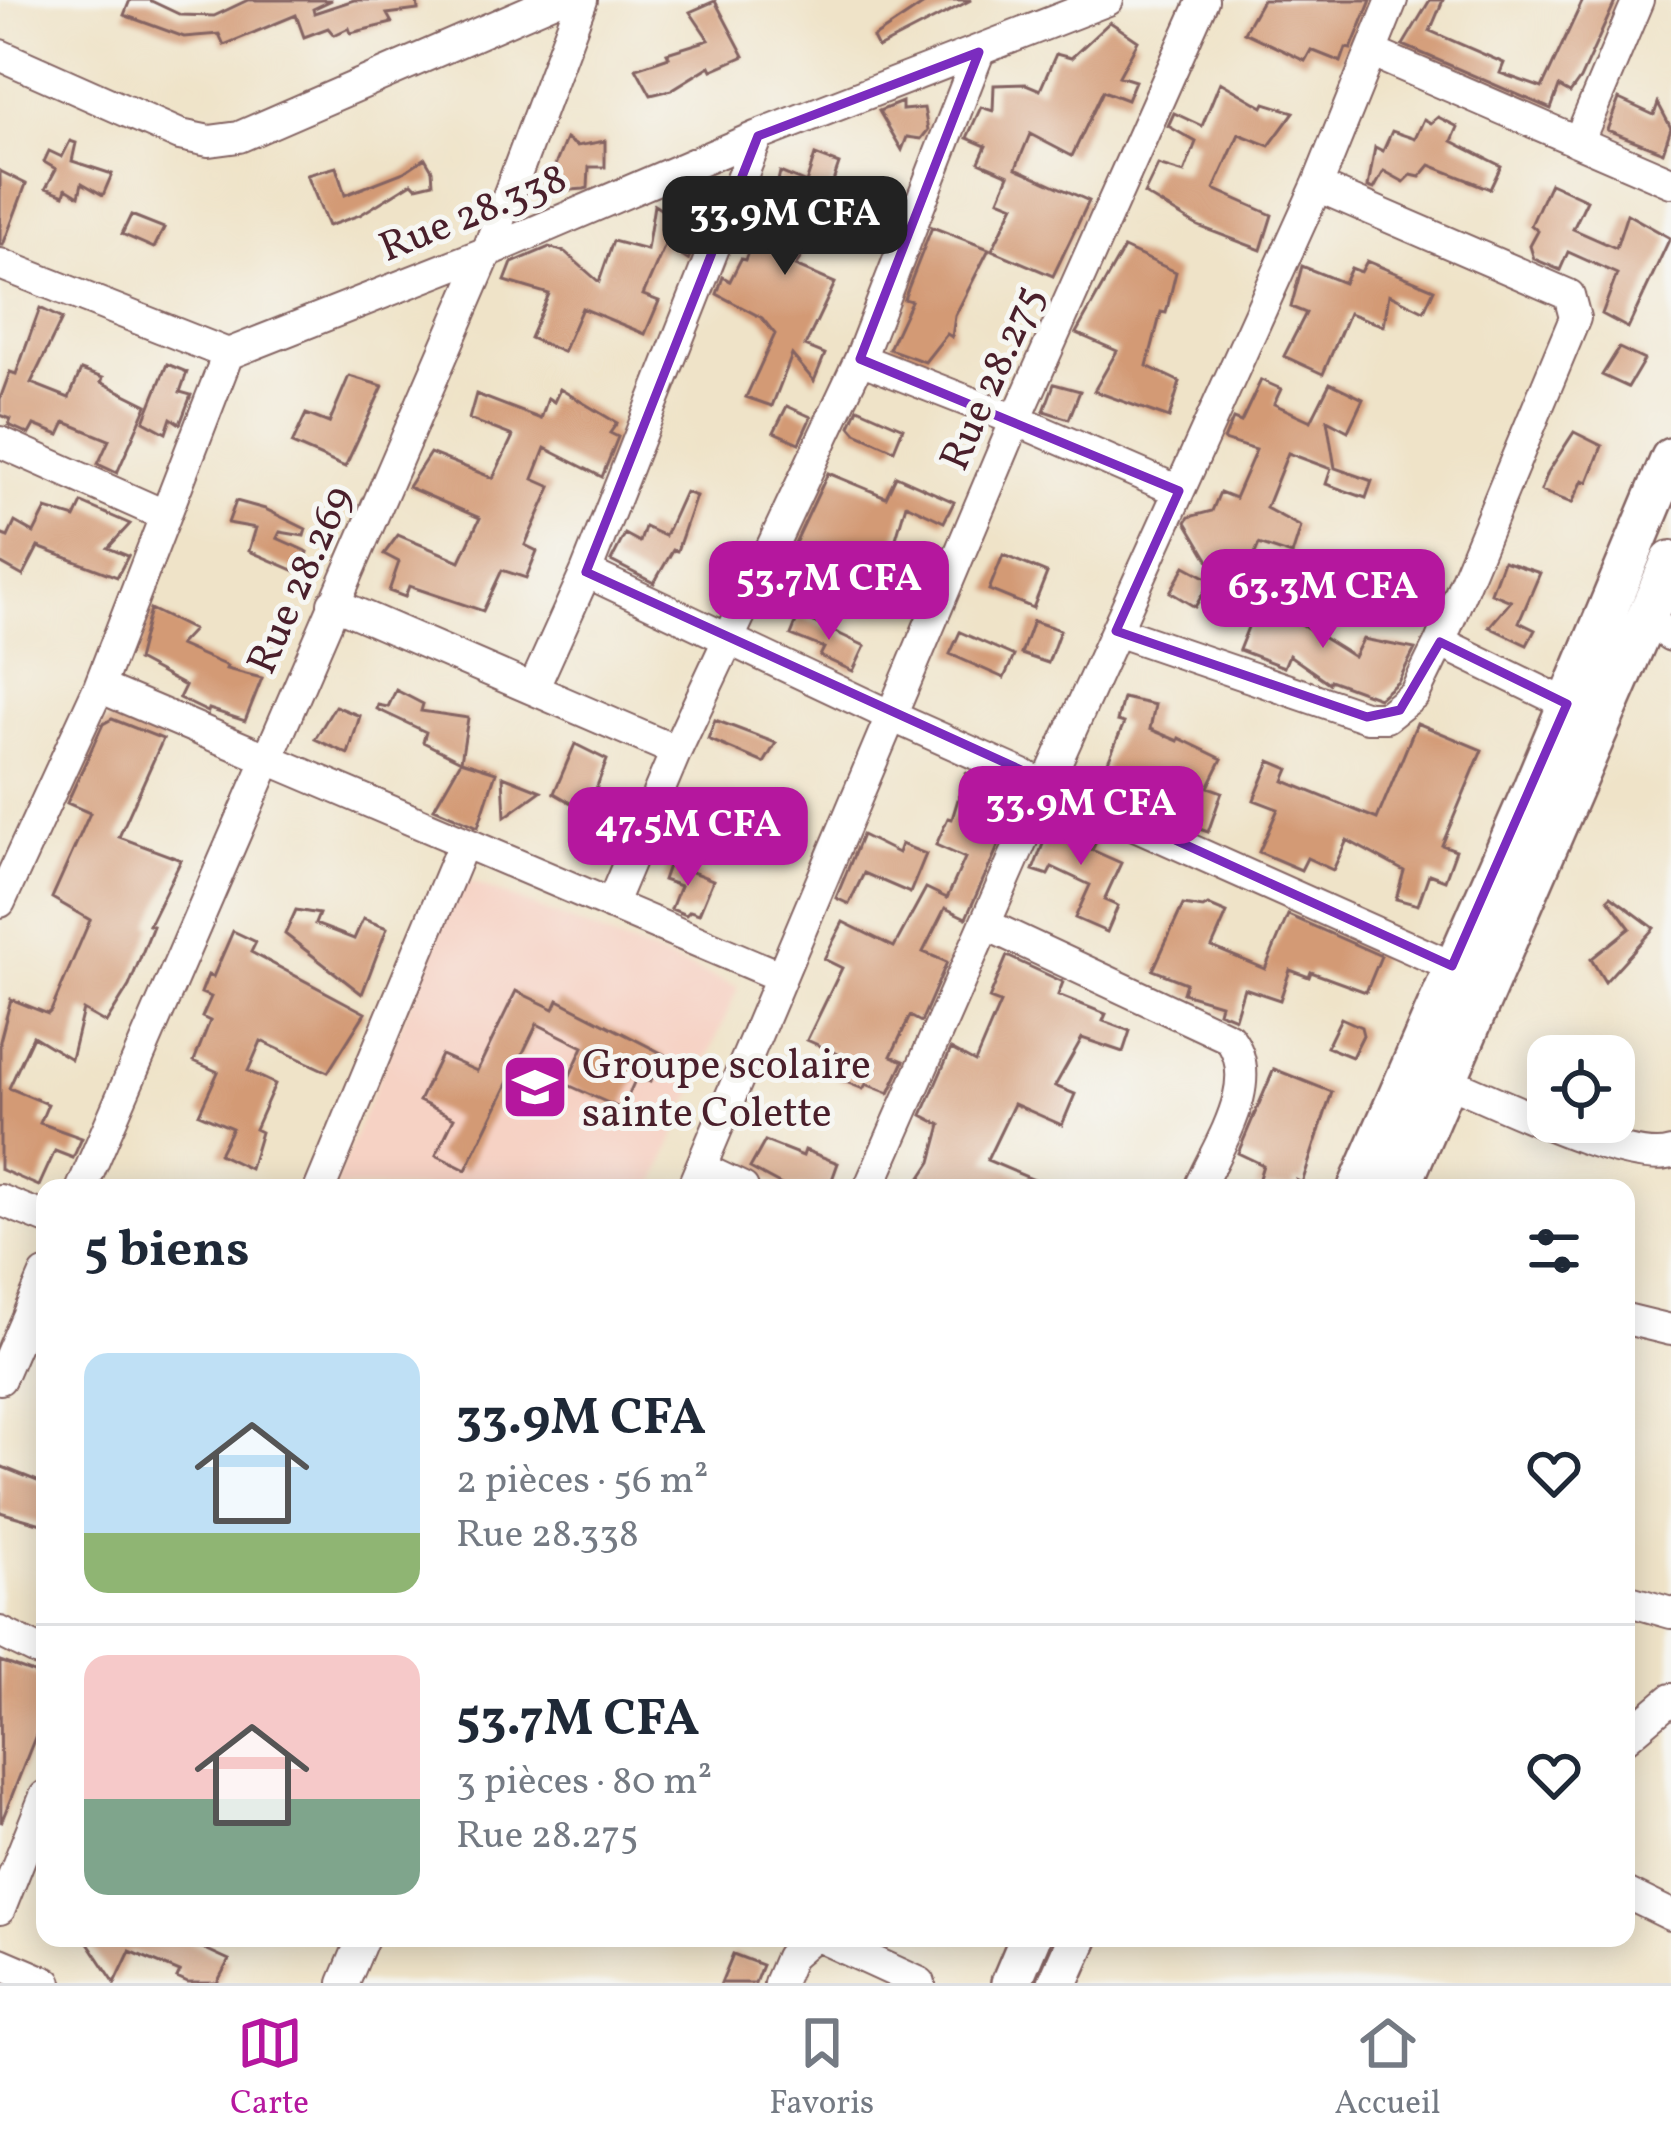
<!DOCTYPE html>
<html lang="fr">
<head>
<meta charset="utf-8">
<style>
  :root { --surface:#fff; --page:#f6f6f7; --text:#1f2937; --muted:#747a83; --line:#e0e1e3; --accent:#b5179e }
  body { margin:0; font-family:Vollkorn,serif; background:var(--page); color:var(--text); height:100vh; display:flex; flex-direction:column; font-size:45px; white-space:nowrap }
  * { box-sizing:border-box; margin:0 }
  p { font-size:39px; color:var(--muted) }
  .icon { flex:none; width:66px; height:66px; fill:none; stroke:currentColor; stroke-width:2; stroke-linecap:round; stroke-linejoin:round }
  .map { position:relative; flex:1; overflow:hidden }
  .drawer { position:absolute; left:36px; top:1179px; width:1599px; height:768px; display:flex; flex-direction:column; background:var(--surface); border-radius:24px; box-shadow:0 6px 30px #0003 }
  .drawer>* { flex:none }
  .controls { position:absolute; left:1527px; top:1035px; display:grid; gap:24px }
  .controls a { display:grid; place-items:center; width:108px; height:108px; border-radius:24px; background:var(--surface); box-shadow:0 6px 30px #0003; font-size:60px }
  .price { position:absolute; translate:-50% -102px; padding:0 27px; border-radius:24px; background:var(--accent); color:#fff; font-size:39px; line-height:78px; filter:drop-shadow(0 3px 6px #0008) }
  .price::after { content:''; position:absolute; left:50%; top:72px; width:36px; height:27px; margin-left:-18px; background:inherit; clip-path:polygon(0 0,100% 0,50% 100%) }
  .price.active { background:#222; color:#fff }
  ul { padding:0; list-style:none }
  li { display:flex; align-items:center; gap:36px; height:300px; padding:0 48px }
  li+li { border-top:3px solid var(--line) }
  li span { display:grid; place-items:center; flex:none; width:336px; height:240px; border-radius:24px; color:#555 }
  li>.icon { margin-inline-start:auto }
  span .icon { width:144px; height:144px; fill:#fffc; stroke-width:1 }
  li b { font-size:51px }
  h2 { display:flex; justify-content:space-between; align-items:center; height:144px; padding:0 48px; font-size:51px }
  .menu { display:flex; justify-content:space-around; align-items:center; height:168px; border-top:3px solid var(--line); background:var(--surface); font-size:33px; color:var(--muted) }
  .menu a { display:grid; justify-items:center; gap:6px }
  .menu .active { color:var(--accent) }
  .map>svg:first-child { display:block }
</style>
</head>
<body>
<div class="map">
<svg width="1671" height="1983" viewBox="0 0 1671 1983">
  <rect width="100%" height="100%" fill="#f6f6f2"/>
  <filter id="ink" filterUnits="userSpaceOnUse"><feTurbulence type="fractalNoise" baseFrequency=".00833" numOctaves="2"/><feDisplacementMap in="SourceGraphic" scale="24" xChannelSelector="R" yChannelSelector="G"/><feConvolveMatrix kernelMatrix="1 2 1 2 8 2 1 2 1" color-interpolation-filters="sRGB"/></filter>
  <filter id="wash" filterUnits="userSpaceOnUse"><feTurbulence type="fractalNoise" baseFrequency=".004" numOctaves="4" result="noise"/><feDisplacementMap in="SourceGraphic" scale="48" xChannelSelector="R" yChannelSelector="G"/><feGaussianBlur stdDeviation="2.7" result="paint"/><feColorMatrix in="noise" values="0 0 0 0 0 0 0 0 0 0 0 0 0 0 0 0 0 1.4 0 .05"/><feComposite in="paint" operator="in"/></filter>
  <g filter="url(#wash)">
    <rect width="100%" height="100%" fill="#efe3c8"/>
    <path fill="#f6d2c4" d="M462,878l276,109 -85,201h-320z"/>
    <g id="blocks">
      <path fill="#d39a74" d="M130,0h19l32,15 33,1 34,-16h84l-19,9 1,4 40,-13h63l1,10 -31,4 5,9 -41,10 -2,-5 -15,7 -6,-7 -24,9 -8,-22 -72,30 -5,-11 -35,3 -60,-22z
        M930,0h41l-93,48 -5,-10z
        M1262,0h109l-20,49 -5,-1 -5,14 -30,-12 -6,11 -61,-29z
        M1430,0h13l-13,31 74,32 -4,10 42,15 41,-88h33l-36,79 -10,14 -11,-6 -8,22 -148,-64z
        M715,1l29,55 -32,14 -2,-4 -39,24 -20,5 -15,-27 33,-11 -2,-4 42,-13 -19,-28z
        M1110,22l28,19 -19,35 16,5 -8,19 -24,-9 -31,65 -42,-22 -14,34 73,33 -36,75 -61,-26 22,-45 -15,-6 10,-24 -30,-13 7,-16 -19,-8 14,-31 12,4 1,-26 32,-1 14,6 16,-36 15,4z
        M1220,82l43,25 2,-4 29,9 -25,34 -30,-12 -25,55 58,26 -11,35 -63,-24 -54,-32 14,-29 26,8 12,-31 -28,-16 6,-13 28,13z
        M1619,99l35,16 4,-12 13,25 -8,24 -56,-22z
        M902,102v8l22,-2 4,22 -7,9 -14,-2 -5,13 -23,-39z
        M1438,117l20,10 -6,14 49,25 -11,23 -60,-24 -10,12 -9,-2 -7,7 -20,-11 -10,18 -6,-2 7,-40 8,4 9,-20 23,8 9,-20 7,4z
        M566,139l11,7 28,-5v26h-16l-1,21 -4,1 -40,3z
        M70,141l6,2 -4,18 40,13 -9,21 -21,-12 -3,13 -13,-8 -2,7 -18,-7 10,-19 -12,-7 5,-11 13,6z
        M815,155l24,9 -13,38 -6,-1 -2,5 -9,40 -14,20 40,17 -30,63 20,8 -11,27 -22,-26 -20,51 -26,-9 29,-63 -13,-16 -45,-24 6,-17 7,4 11,-22 4,1 24,-63 5,2 6,-27 26,11z
        M425,158l7,12 1,13 -17,4 -4,-4 -52,32 -32,11 -21,-51 29,-8 9,28 59,-23z
        M0,171l26,13 -23,61h-3z
        M1550,183l37,17 -14,29 43,19 11,-34 43,24 -42,90 -26,-14 15,-40 -49,-22 -8,18 -26,-11 -4,-13 8,-15 -7,-6z
        M654,205l45,28 -11,27 -23,-15 -22,50 16,6 -14,33 -63,-26 -19,44 -33,-14 19,-44 -44,-13 7,-18 37,-16 16,5 34,30 14,-41 34,9z
        M131,215l33,13 -10,20 -32,-14z
        M932,227l57,22 -34,67 -3,21 -5,-3 -22,28 -36,-13 22,-48 -7,-2z
        M1124,248l52,24 -10,41 -5,-1 -14,54 33,16 -11,36 -75,-27 23,-40 -41,-18z
        M1367,261l67,28 -10,22 -35,-17 -5,32 -35,-13 -26,61 -39,-18 22,-43 -15,-6 11,-41 42,17 7,-15 10,4z
        M40,308l22,11 -31,64 38,15 12,-28 22,8 -2,4 46,23 -30,68 -19,-9 11,-24 -44,-18 -6,13 -25,-10 -5,9 -20,-9 2,-6 -11,-4v-16l10,-27 6,2z
        M1619,348l25,12 -16,27 -26,-12z
        M167,364l20,8 -7,20 11,3 -11,29 -9,-6 -5,15 -22,-12z
        M349,376l34,10 -38,81 -53,-23 14,-30 23,9z
        M1261,380l20,9 -7,15 37,17 19,-38 33,16 -15,32 -21,-11 8,48 37,13 -6,17 -40,-14 5,-15 -43,-16 -22,55 35,19 -9,28 -33,-11 -16,38 -28,-11 -29,-49 3,-5 23,-6 8,-19 15,6 21,-48 -32,-10 9,-21 8,3z
        M1054,384l26,7 -11,28 -25,-8z
        M560,389l57,34 -7,10 8,4 -16,40 -57,-29 -12,31 18,8 -26,58 12,6 -11,27 -24,-8 -19,41 -74,-25 -4,11 -16,-6 10,-29 -15,-8 14,-19 62,26 20,-43 -72,-31 22,-34 63,25 20,-42 -44,-17 7,-25 65,25 7,-21 6,4z
        M787,406l24,11 -12,26 -25,-11z
        M858,408l45,20 -9,22 -38,-17 -6,-7z
        M1574,432l28,14 -14,36 -5,-2 -11,23 -31,-12 7,-19z
        M828,473l58,24 10,-21 58,26 -10,20 -38,-18 -14,48 36,16 -10,23 -69,-30 -7,17 -53,-22z
        M685,492l11,4 -19,55 -4,-1 -19,33 -43,-22 14,-27 15,8 5,-15 20,9z
        M236,501l29,8 41,20 -2,7 -24,-4 -3,6 31,14 -6,22 -53,-23 7,-23 -28,-5z
        M82,503l48,21 -22,24 20,8 -11,21 -79,-30 -15,29 -23,-13v-29l8,3 7,-15 19,11 12,-24 29,9z
        M1003,555l44,18 -14,35 -44,-18z
        M1503,561l37,12 -21,49 16,8 -8,15 -38,-18 22,-26 -20,-8z
        M1185,566l26,14 -16,27 -25,-15z
        M1260,597l45,17 -4,10 53,33 9,-18 52,10 -17,33 -19,16 -49,-18 -1,3 -40,-28 -5,12 -45,-17z
        M150,609l43,21 -14,15 48,21 -1,3 36,9 -17,43 -36,-12 -1,3 -29,-14 6,-12 -48,-26z
        M799,615l66,31 -12,25 -33,-15 4,-8 -33,-13z
        M1033,621l27,9 -12,33 -27,-9z
        M960,632l54,24 -10,22 -54,-24z
        M396,690l27,14 -2,7 47,7 -7,43 -38,-19 3,-10 -49,-23 1,-4 10,2z
        M1123,698l32,7 -5,24 28,12 1,-3 43,21 -14,28 14,5 -14,40 -28,-10 8,-20 -65,-27 -1,3 -18,-7 20,-48 -7,-2z
        M335,706l25,10 -12,38 -33,-15z
        M112,719l51,20 -44,98 62,23 -32,65 4,1 -24,60 -23,37 -23,-13 -12,49 -38,-23 -24,52 39,16 -8,19 42,15 -9,20 -18,-7 -16,35 -39,-17v-128l11,-42 37,15 3,-3 39,-91 -38,-22 38,-85 -23,-10 36,-79z
        M715,720l61,23 -12,20 -56,-24z
        M1417,723l65,27 -40,95 14,5 -11,30 -16,-6 -11,31 -22,-6 8,-28 -57,-31 -14,30 -26,-12 -6,12 -42,-18 19,-43 -24,-9 16,-39 19,8 -5,12 93,38z
        M575,744l32,16 -20,52 -33,-19z
        M461,761l35,11 -18,55 -44,-19z
        M966,773l24,10 -25,42 36,15 -35,78 -21,-10 -22,44 24,10 -26,60 -11,-6 -19,40 13,5 -15,32 -23,-9 -3,5 -27,-11 9,-21 -38,-17 35,-72 -18,-9 19,-37 51,25 32,-59 21,10 18,-40 -29,-13 12,-27 4,1z
        M503,776l38,15 -36,26z
        M760,795l46,24 -31,29 -32,-20z
        M1053,818l25,9 2,-5 21,9 -9,19 29,13 -17,37 14,6 -11,26 -32,-14 15,-33 -38,-18 -4,8 -15,-5z
        M862,835l36,18 3,-9 25,10 -16,39 -46,-20 -15,31 -13,-6z
        M669,863l44,17 -14,34 -9,-3 -4,4 -15,-6 9,-23 -17,-6z
        M1611,896l43,32 -49,54 -14,-23 39,-31 -22,-29z
        M1183,905l20,3 5,-3 19,8 -15,34 53,22 23,-54 93,41 -15,36 -55,-20 -2,5 -19,-7 -10,30 -36,-12 -9,30 -17,-7 2,-7 -37,-11 3,-10 -33,-13z
        M296,910l23,4 -4,10 39,15 9,-20 24,9 -25,66 -77,-60z
        M233,931l23,11 -5,10 114,61 -37,59 -67,-31 -13,30 27,13 -20,45 6,3 -11,37 -31,-15 13,-26 -33,-14 19,-42 -24,-11 16,-40 -8,-4 9,-20 -10,-4 7,-18 5,2z
        M1007,956l56,26 -5,13 48,19 -3,7 27,10 -7,21 -41,-14 -27,48 20,8 -13,31 -48,-21 -27,56 66,28h-139l17,-26 10,-37 -19,-10 29,-66 24,13 25,-59 -11,-4z
        M516,991l38,18 4,-9 107,55 -15,27 -13,-6 -15,33 -56,-25 17,-37 -46,-23 -71,146 -30,-15 18,-37 -35,-17 22,-46 36,16z
        M1341,1018l20,9 2,8 -11,22 -25,-10z
        M1274,1069l58,23 -30,91 -6,-3 -3,8h-37l7,-23 -25,-12z
        M765,1141l38,15 2,-6 33,13 -9,25h-42l-37,-20z
        M0,1466l45,18v41l-45,-13z
        M0,1661l45,16v35l-44,111z
        M85,1938h96l48,22 -12,23h-29l-11,-5 3,-6 -50,-21 -15,32z
        M733,1954l29,11 -7,18h-34z"/>
    </g>
  </g>
  <g filter="url(#ink)">
    <use href="#blocks" fill-opacity="0" stroke="#846462" stroke-width="3"/>
    <g fill="none" stroke-linecap="round" stroke-linejoin="round">
      <g stroke="#846462" stroke-width="34">
        <path id="minor" d="M1371,52l300,130
          M0,55l180,80 29,6 30,-4 316,-137
          M1579,140l59,-140
          M0,264l228,90 259,-102 271,-116 350,-136
          M860,359l156,61 163,71
          M0,442l164,73
          M586,572l305,144 580,259
          M333,603l343,148
          M1645,618l26,18
          M1116,631l251,86h19l28,-22 26,-53 135,-324 -6,-23 -252,-109
          M1440,642l127,62
          M99,687l680,289
          M534,687l52,-115 172,-436
          M0,902l99,-215 129,-333
          M611,905l65,-154 184,-392 119,-307
          M987,925l242,113c34,44 -11,106 -30,150
          M1447,1081c45,18 181,86 224,72
          M701,1168l42,20
          M82,1188l405,-936 95,-252
          M320,1188l143,-344
          M692,1188l324,-768 187,-420
          M869,1188l178,-405 270,-597 75,-186
          M0,1200l45,18
          M1626,1319l45,11
          M0,1379l45,-104
          M1626,1600l45,13
          M0,1632l45,22
          M1626,1737l45,-38
          M1626,1893l45,22
          M0,1909l45,-113
          M822,1938l98,45
          M0,1963l47,20
          M344,1983l19,-45
          M779,1983l11,-26 22,-19"/>
      </g>
      <g stroke="#846462" stroke-width="44">
        <path id="major" d="M1358,1188l174,-398 139,-332
          M1400,1188l271,-627
          M1011,1983l19,-45
          M1058,1983l20,-45"/>
      </g>
      <use href="#minor" stroke="#fff" stroke-width="30"/>
      <use href="#major" stroke="#fff" stroke-width="39"/>
    </g>
  </g>
  <path fill="none" stroke="#7b2cbf" stroke-width="9" stroke-linejoin="round" d="M979,52l-119,307 319,132 -63,140 251,86 33,-7 40,-68 127,62 -115,262 -866,-394 172,-436z"/>
  <defs>
    <g id="school-square" transform="scale(3.45)"><rect x="-9" y="-9" width="18" height="18" rx="4" fill="#b5179e" stroke="#f6f6f2"/><path d="M0-5L7-2L0 1L-7-2ZM-4 1L0 2.5L4 1V4Q0 6-4 4Z" fill="#fff"/></g>
  </defs>
  <g fill-rule="evenodd">
    <use href="#school-square" x="535" y="1087"/>
  </g>
  <g text-anchor="middle" stroke-width="10" stroke-linejoin="round" paint-order="stroke">
    <g font-size="42" fill="#4a1f2b" stroke="#f6f6f2">
      <text transform="translate(472 211) rotate(-22)" y="15">Rue 28.338</text>
      <text transform="translate(990 377) rotate(-66)" y="15">Rue 28.275</text>
      <text transform="translate(298 579) rotate(-66)" y="15">Rue 28.269</text>
    </g>
    <g font-size="42" fill="#4a1f2b" stroke="#f6f6f2" text-anchor="start">
      <text x="582" y="1078">Groupe scolaire<tspan x="582" dy="48">sainte Colette</tspan></text>
    </g>
  </g>
</svg>
<div class="controls">
<a><svg class="icon" aria-label="locate" viewBox="0 0 24 24"><circle cx="12" cy="12" r="6"/><path d="M12 2v4M12 18v4M2 12h4M18 12h4"/></svg></a>
</div>
<b class="price active" style="left:785px;top:278px">33.9M CFA</b>
<b class="price" style="left:829px;top:643px">53.7M CFA</b>
<b class="price" style="left:1323px;top:651px">63.3M CFA</b>
<b class="price" style="left:1081px;top:868px">33.9M CFA</b>
<b class="price" style="left:688px;top:889px">47.5M CFA</b>
<section class="drawer">
<h2>5 biens<svg class="icon" aria-label="filters" viewBox="0 0 24 24"><path d="M4 7h16M4 17h16"/><circle cx="9" cy="7" r="2"/><circle cx="15" cy="17" r="2"/></svg></h2>
<ul>
<li><span style="background:linear-gradient(#bfe0f5 75%,#8fb573 0)"><svg class="icon" aria-label="home" viewBox="0 0 24 24"><path d="M3 11l9-7 9 7M6 9v11h12V9"/></svg></span><div><b>33.9M CFA</b><p>2 pièces · 56 m²</p><p>Rue 28.338</p></div><svg class="icon" aria-label="heart" viewBox="0 0 24 24"><path d="M12 20l-8-8c-3-5 5-10 8-4 3-6 11-1 8 4z"/></svg></li>
<li><span style="background:linear-gradient(#f6c9c9 60%,#7fa58c 0)"><svg class="icon" aria-label="home" viewBox="0 0 24 24"><path d="M3 11l9-7 9 7M6 9v11h12V9"/></svg></span><div><b>53.7M CFA</b><p>3 pièces · 80 m²</p><p>Rue 28.275</p></div><svg class="icon" aria-label="heart" viewBox="0 0 24 24"><path d="M12 20l-8-8c-3-5 5-10 8-4 3-6 11-1 8 4z"/></svg></li>
</ul>
</section>
</div>
<nav class="menu">
<a class="active"><svg class="icon" aria-label="map" viewBox="0 0 24 24"><path d="M3 6l6-2 6 2 6-2v14l-6 2-6-2-6 2zM9 4v14M15 6v14"/></svg>Carte</a>
<a><svg class="icon" aria-label="saved" viewBox="0 0 24 24"><path d="M7 4h10v16l-5-4-5 4z"/></svg>Favoris</a>
<a><svg class="icon" aria-label="home" viewBox="0 0 24 24"><path d="M3 11l9-7 9 7M6 9v11h12V9"/></svg>Accueil</a>
</nav>
</body>
</html>
